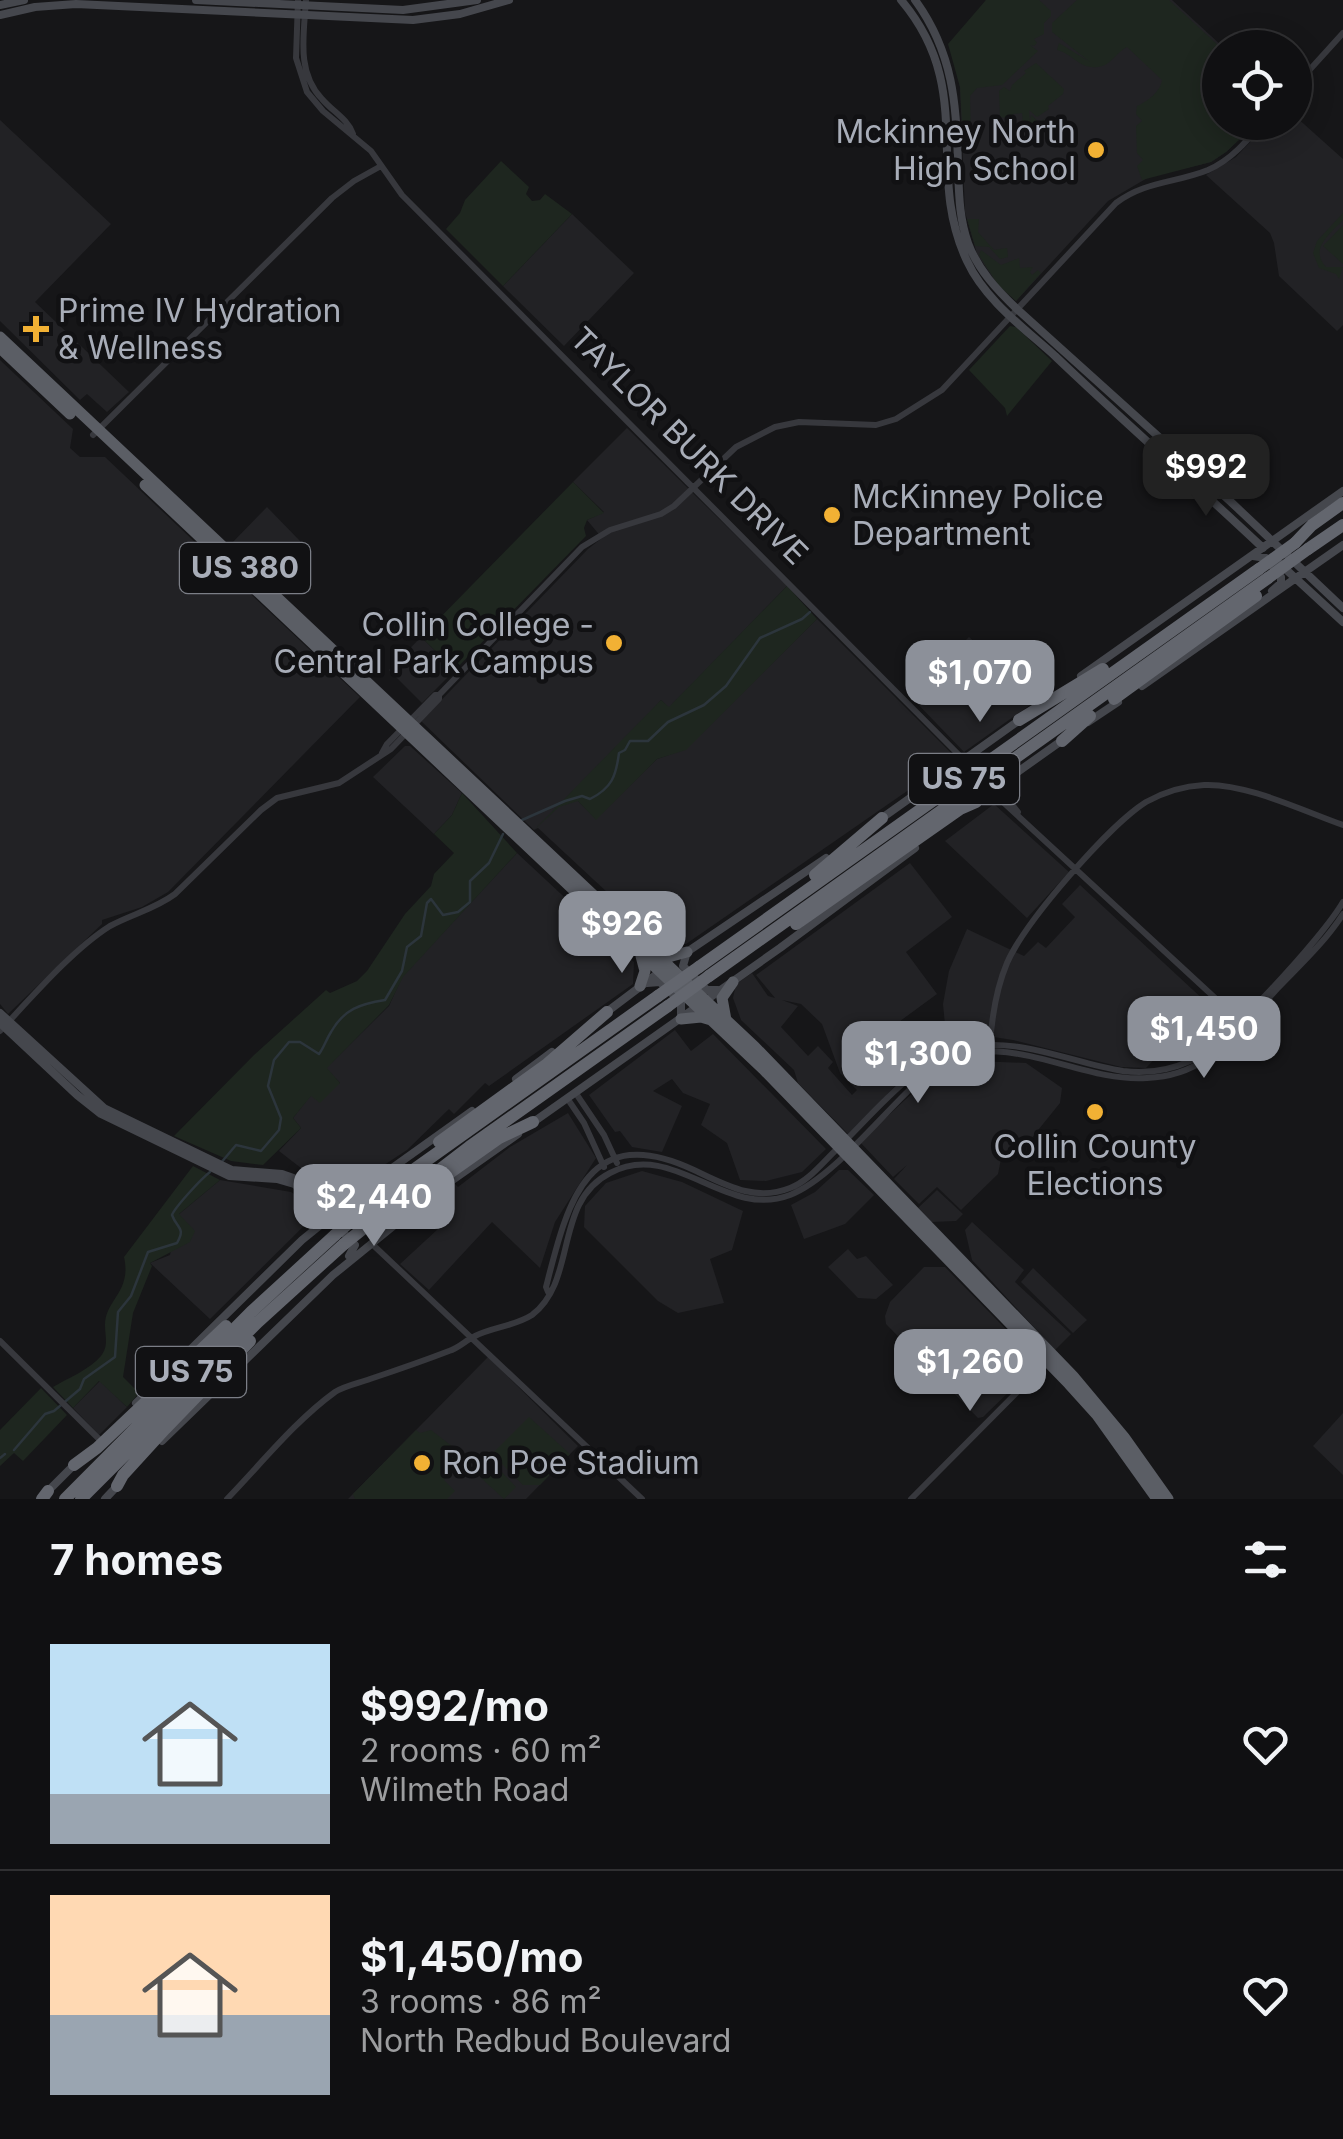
<!DOCTYPE html>
<html lang="en">
<head>
<meta charset="utf-8">
<style>
  :root { --surface:#101012; --page:#1e1e20; --text:#f1f3f6; --muted:#9c9d9f; --line:#303032; --accent:#8c9099 }
  body { margin:0; font-family:Inter,sans-serif; background:var(--page); color:var(--text); height:100vh; display:flex; flex-direction:column; font-size:38px; white-space:nowrap }
  * { box-sizing:border-box; margin:0 }
  p { font-size:32px; color:var(--muted) }
  .icon { flex:none; width:55px; height:55px; fill:none; stroke:currentColor; stroke-width:2; stroke-linecap:round; stroke-linejoin:round }
  .map { position:relative; height:1499px; overflow:hidden }
  .sheet { display:flex; flex-direction:column; background:var(--surface); flex:1 }
  .sheet>* { flex:none }
  .fabs { position:absolute; left:1202px; top:30px; display:grid; gap:20px }
  .fabs a { display:grid; place-items:center; width:110px; height:110px; border-radius:50%; background:var(--surface); box-shadow:0 5px 25px #0003,0 0 0 2px var(--line); font-size:50px }
  .price { position:absolute; translate:-50% -85px; padding:0 22px; border-radius:20px; background:var(--accent); color:#fff; font-size:32px; line-height:65px; filter:drop-shadow(0 2px 5px #0008) }
  .price::after { content:''; position:absolute; left:50%; top:60px; width:30px; height:22px; margin-left:-15px; background:inherit; clip-path:polygon(0 0,100% 0,50% 100%) }
  .price.selected { background:#222; color:#fff }
  ul { padding:0; list-style:none }
  li { display:flex; align-items:center; gap:30px; height:250px; padding:0 50px }
  li+li { border-top:2px solid var(--line) }
  li span { display:grid; place-items:center; flex:none; width:280px; height:200px; border-radius:0px; color:#555 }
  li>.icon { margin-inline-start:auto }
  span .icon { width:120px; height:120px; fill:#fffc; stroke-width:1 }
  li b { font-size:42px }
  h2 { display:flex; justify-content:space-between; align-items:center; height:120px; padding:0 50px; font-size:42px }
  .map>svg:first-child { display:block }
</style>
</head>
<body>
<div class="map">
<svg width="1343" height="1499" viewBox="0 0 1343 1499">
  <rect width="100%" height="100%" fill="#161618"/>
  <path fill="#222225" fill-rule="evenodd" d="M986,0h186l51,47 -3,1v74l37,1 -31,29 -15,10 -62,15 -41,24 -92,100 -18,-16 -21,-31 -12,-42 -5,-125 -9,-36z
    M1295,116l48,43v166l-6,6 -58,-55 -5,-33 -4,-10 -64,-58 30,-18 32,-34 27,-1z
    M0,120l111,104 -76,78 94,90 -22,20 -20,-18 -7,6 -80,-79z
    M572,214l62,59 -70,73 -61,-60z
    M0,360l73,69 -3,19 10,9h25l93,88v16l11,10 15,-2 136,128 -192,195 -26,15 -40,13v4l-94,90 -8,-10z
    M627,428l160,158 -118,122 -8,-8 -83,101 18,18 61,-60 29,-10 131,-130 135,135v6l-266,184 -22,1 -126,-117 -4,2 -113,-109 167,-172 14,-11 -15,-18 17,-8 -31,-30z
    M267,507l33,34 1,6 -34,35 -37,-37z
    M421,637l34,33 -33,33 -33,-33z
    M969,637l68,63 -73,52 -54,-56z
    M405,746h5l52,47 -10,22 -18,19 -61,-57z
    M994,804l75,68 -42,46 -82,-77z
    M517,853l117,109 -1,22 -144,102 -4,-3 -31,31 -5,-5 -42,41 -70,46 -58,-45 22,-23 -8,-10 18,-23 29,-12 -14,-15 63,-62 13,-29z
    M910,863l42,54 -46,35 31,42 -45,33 23,39 -67,68 -50,-51 -4,-13 -53,-50 -8,-22 3,-14 16,-11 16,23 7,2 -19,-23zM782,1000l19,4 21,20 18,49 17,17 -5,5 -24,-27 5,-6 -15,-16 -10,10 -27,-29 17,-21z
    M1080,885l127,118 -61,65 -25,-1 -108,-27 -59,-9 -9,-6 -2,-21 6,-33 18,-42 57,27 14,-14 8,6 29,-31 -13,-13z
    M675,1030l16,21 22,-17 113,115 -24,23 -36,9 -26,-1 -13,-37 -26,-18 9,-21 -27,-11 -11,-14 -19,12 29,15 -20,46 -30,-5 -12,-16 -5,1 -26,-37z
    M976,1061l50,2 36,25 -2,15 -38,47 -21,9 -3,15 -37,36 -24,-23 -18,17 -25,-25 13,-14 -14,12 -33,-35 60,-56 11,-3 20,-15z
    M568,1113l28,45 -41,64 -15,46 -48,-46 -63,68 -29,-26 38,-35 -17,-18 34,-27 3,3 52,-40z
    M839,1170h9l26,25 -29,29 -41,15 -13,-34 24,-13z
    M642,1171l40,11 61,29 -11,39 -22,9 14,44 -46,10 -20,-12 -74,-74 1,-21 21,-23z
    M220,1180l71,12 25,16 -2,3 2,3 -106,105 -60,-56 20,-8 8,-40z
    M937,1190l26,24 -7,7 -25,1 -13,-14z
    M972,1222l52,48 -9,12 56,52 -16,16 -83,-90 -7,-30z
    M848,1249l9,10 9,-3 27,29 -17,14 -18,-1 -30,-31z
    M924,1267h21l90,92v8l-52,50 -5,1 -92,-94 -1,-8 5,-14z
    M1033,1268l54,52 -14,13 -52,-51z
    M488,1357l90,89 -52,53h-178z
    M100,1381l27,26 -28,28 -26,-27z
    M1343,1413v62l-30,-29z"/>
  <path fill="#1e261f" d="M986,0h53l12,11v5l-7,7v11l-10,5 3,4 -3,3 -4,-1 8,6 -36,34 -25,3 -7,8 1,41 3,2 -7,2 -4,-2 -3,-52 -12,-43z
    M1077,0h92l51,47v75l37,1 -31,29 -15,10 -69,18 -5,-14 6,-6 -6,-7 -1,-27 6,-5 -6,-7 1,-8c10,-4 24,-15 25,-26l-35,-33c-9,4 -16,17 -25,19 -21,6 -28,-12 -45,-16l2,-7 31,19 -38,-30v-9z
    M1036,63l28,26 -1,5 -15,12 1,3 -12,8 -8,-7 1,12 1,-7 8,7 7,-4 -8,7 -15,-2 -1,-10 -9,1 1,5 -14,-2 -1,-26 5,-4 6,4 2,-6 14,-12 -2,-2z
    M501,161l28,26 -3,7 6,7 8,-1 5,-6 27,20 -69,72 -57,-57 14,-16 5,-13z
    M1343,213v7c-13,14 -34,29 -17,47h17l-4,12 -3,-5 -17,-6 -6,-15 4,-12z
    M967,219h12l-1,13 16,18 13,-2 1,9 -8,2 -11,-12 -14,-1z
    M1343,225v39l-20,-18z
    M981,250l20,15 18,-7 1,10 13,-1 -3,5 2,3 6,-5 3,3 -25,28 -18,-16 -19,-30z
    M1010,326l6,1 36,34 -45,55 -2,-8 -36,-38z
    M573,482l31,31 -17,7 -3,8 2,8 -131,134 -34,-33z
    M787,586l30,33 -131,131 -29,9 -61,61 -18,-19 -19,6 -25,23 127,-130 8,7z
    M462,793l55,60 -114,124 -14,28 -62,63 13,15 -20,20 -9,-7 -18,22 8,10 -38,37 -32,-4 -57,-25 80,-81 72,-65 4,3 27,-12 10,-10 38,-57 26,-28 3,-12 20,-21 -20,-19 18,-19z
    M193,1166l27,14 -41,34 16,17 -5,11 -40,21 2,3 -19,47 -10,64 16,16 -12,14 -28,-26 -26,27 -20,-21c15,-9 36,-17 48,-31 8,-11 4,-18 4,-31 0,-25 27,-33 19,-68z
    M41,1388l26,27 -44,46 -9,-8 -14,13v-36z
    M529,1417l41,37 -30,31h-17l-31,-31z
    M416,1430l4,3 11,-3 22,17 9,14 -18,19 11,11 -8,8h-92l-2,-5z
    M494,1464l22,23 -12,12 -24,-22z"/>
  <g fill="none" stroke-linecap="round" stroke-linejoin="round">
    <path stroke="#2c353c" stroke-width="2.5" d="M522,820l43,-19 17,-5 8,3c22,-11 26,-23 29,-46l6,-3 5,-9h18l20,-19 36,-17 22,-19 34,-48 42,-19 8,-7
      M220,1164l16,-19 25,6 18,-21 2,-12 -13,-32 6,-26 15,-18h11l19,12c5,-7 7,-14 12,-22 13,-23 29,-28 54,-32l17,-29 5,-24 14,-11 6,-33 4,-4 12,16 15,-3 12,-10v-21l19,-18 14,-29
      M14,1450l31,-36 9,-3 26,-22 4,-10 31,-22 3,-45 13,-16 17,-44 29,-9c9,-16 0,-14 -5,-28 3,-8 30,-37 38,-43
      M0,1458l5,-4"/>
    <path stroke="#37383d" stroke-width="6" d="M298,0l-2,58 11,34 16,19 48,40 31,44 562,565
      M306,0c-2,34 -10,72 16,99 10,12 26,20 31,35
      M1295,86l48,-53
      M93,435l239,-237 22,-17 27,-15
      M382,753l5,-9 48,-49h4
      M998,787l20,25
      M991,791l249,230
      M0,1031c31,-33 72,-81 110,-105 22,-12 45,-17 65,-32l86,-84 16,-12 62,-15 52,-34 48,-50v-4l143,-148 28,-17 51,-16 13,-8 62,-59 39,-20 24,-5 77,3 20,-6 46,-29 174,-187c29,-22 60,-20 92,-33 23,-10 39,-29 55,-48
      M990,1044c2,-28 6,-55 17,-81 18,-41 101,-137 139,-161 18,-10 38,-16 58,-17 42,-2 99,26 139,40
      M575,1092l29,43 13,28
      M567,1098l17,25 20,44
      M846,1140c33,-33 68,-76 113,-90 52,-17 112,13 164,21 23,3 47,-1 67,-10 35,-17 133,-124 153,-159
      M371,1243l271,256
      M548,1292l-2,-5c21,-82 40,-168 148,-117 32,15 61,32 96,18 19,-7 33,-26 48,-40
      M0,1341l99,98
      M227,1499c34,-35 68,-78 108,-107 9,-6 24,-9 35,-13 27,-9 53,-18 79,-28 10,-3 17,-11 26,-15 18,-9 40,-10 57,-21 46,-35 21,-113 78,-142 64,-34 115,47 180,22 46,-18 100,-92 141,-125 70,-48 142,13 216,8 21,-1 42,-7 59,-19 27,-18 49,-46 71,-70 23,-24 48,-47 66,-75
      M911,1499l138,-139"/>
    <path stroke="#45474d" stroke-width="8" d="M196,0l207,10 74,-10
      M901,0c76,90 23,170 66,261 18,39 57,67 88,95 68,65 139,127 208,192
      M915,0c38,52 42,105 43,167 1,26 1,51 10,76 10,27 29,47 50,67l213,192 112,106
      M0,5l24,-5
      M0,15l35,-8 41,-3 337,16 47,-6 49,-14
      M1253,556l13,2 15,19v6l-9,8
      M1280,564l63,58
      M1081,676l262,-185
      M1142,686l201,-141
      M1088,722l30,-20
      M974,803l90,-64
      M882,818l139,-99
      M687,952l-4,14 24,24h11
      M684,954l142,-96
      M647,983l13,-1 21,20v17
      M0,1013l104,95 128,62 50,4 20,7 20,14 13,16
      M604,1014l57,-43
      M0,1023l77,72 24,19 128,62 48,3 17,5 55,39
      M516,1079l36,-27
      M532,1123l248,-175 135,-100
      M361,1196l-8,8c0,14 16,27 30,28
      M322,1223h12l21,22 -6,11
      M136,1403l166,-163 79,-64 91,-65
      M162,1441l171,-166 101,-82 84,-59
      M48,1491l29,-29
      M105,1499l15,-16"/>
    <path stroke="#5b5e65" stroke-width="11" d="M0,337l755,710 318,329 51,61 44,62
      M0,348l70,66
      M145,485l618,584 306,315 28,31 60,84
      M657,953l15,3 15,-4
      M640,986l5,-15 -4,-15
      M681,1019l20,-2 10,3
      M726,1020l-4,-22 11,-16"/>
    <path stroke="#63666e" stroke-width="12" d="M1295,543l17,-18 31,-22
      M1308,549l35,-24
      M1114,699l142,-103
      M1019,720l84,-51
      M1062,741l28,-25
      M815,875l67,-57
      M796,924l164,-115 16,-7
      M699,967l560,-398
      M709,976l559,-398
      M439,1142l108,-78 60,-52
      M431,1186l68,-48 34,-16
      M364,1210l45,-37 249,-177
      M374,1220l95,-73 199,-141
      M74,1465l23,-17 129,-122
      M117,1486l6,-11 42,-46 85,-88
      M42,1499l6,-8
      M65,1499l186,-187 84,-77
      M81,1499l177,-177 86,-78"/>
    <path stroke="#63666e" stroke-width="12" d="M1259,569l36,-26
      M1268,578l40,-29
      M658,996l41,-29
      M668,1006l41,-30
      M335,1235l29,-25
      M344,1244l30,-24"/>
  </g>
  <g fill="#f2b134" stroke="#111113" stroke-width="4">
    <circle cx="1096" cy="150" r="10"/>
    <path d="M31 314h10v10h10v10h-10v10h-10v-10h-10v-10h10z"/>
    <circle cx="832" cy="515" r="10"/>
    <circle cx="614" cy="643" r="10"/>
    <circle cx="1095" cy="1112" r="10"/>
    <circle cx="422" cy="1463" r="10"/>
  </g>
  <g text-anchor="middle" stroke-width="9" stroke-linejoin="round" paint-order="stroke">
    <g fill="#111113" stroke="#7b7e86" stroke-width="2.5">
      <rect x="180" y="543" width="130" height="50" rx="8"/>
      <rect x="909" y="754" width="110" height="50" rx="8"/>
      <rect x="136" y="1347" width="110" height="50" rx="8"/>
    </g>
    <g font-size="30" font-weight="bold" fill="#a8adb8">
      <text x="245" y="578">US 380</text>
      <text x="964" y="789">US 75</text>
      <text x="191" y="1382">US 75</text>
    </g>
    <g font-size="32" fill="#a8adb8" stroke="#111113" text-anchor="start">
      <text x="1076" y="143" text-anchor="end">Mckinney North<tspan x="1076" dy="37">High School</tspan></text>
      <text x="58" y="322">Prime IV Hydration<tspan x="58" dy="37">&amp; Wellness</tspan></text>
      <text x="852" y="508">McKinney Police<tspan x="852" dy="37">Department</tspan></text>
      <text x="594" y="636" text-anchor="end">Collin College -<tspan x="594" dy="37">Central Park Campus</tspan></text>
      <text x="1095" y="1158" text-anchor="middle">Collin County<tspan x="1095" dy="37">Elections</tspan></text>
      <text x="442" y="1474">Ron Poe Stadium</text>
    </g>
    <g font-size="32" fill="#a8adb8" stroke="#111113">
      <text transform="translate(689 446) rotate(45)" y="11">TAYLOR BURK DRIVE</text>
    </g>
  </g>
</svg>
<div class="fabs">
<a><svg class="icon" aria-label="locate" viewBox="0 0 24 24"><circle cx="12" cy="12" r="6"/><path d="M12 2v4M12 18v4M2 12h4M18 12h4"/></svg></a>
</div>
<b class="price selected" style="left:1206px;top:519px">$992</b>
<b class="price" style="left:980px;top:725px">$1,070</b>
<b class="price" style="left:622px;top:976px">$926</b>
<b class="price" style="left:1204px;top:1081px">$1,450</b>
<b class="price" style="left:918px;top:1106px">$1,300</b>
<b class="price" style="left:374px;top:1249px">$2,440</b>
<b class="price" style="left:970px;top:1414px">$1,260</b>
</div>
<section class="sheet">
<h2>7 homes<svg class="icon" aria-label="filters" viewBox="0 0 24 24"><path d="M4 7h16M4 17h16"/><circle cx="9" cy="7" r="2"/><circle cx="15" cy="17" r="2"/></svg></h2>
<ul>
<li><span style="background:linear-gradient(#bfe0f5 75%,#9aa5b1 0)"><svg class="icon" aria-label="home" viewBox="0 0 24 24"><path d="M3 11l9-7 9 7M6 9v11h12V9"/></svg></span><div><b>$992/mo</b><p>2 rooms · 60 m²</p><p>Wilmeth Road</p></div><svg class="icon" aria-label="heart" viewBox="0 0 24 24"><path d="M12 20l-8-8c-3-5 5-10 8-4 3-6 11-1 8 4z"/></svg></li>
<li><span style="background:linear-gradient(#ffd9b3 60%,#9aa5b1 0)"><svg class="icon" aria-label="home" viewBox="0 0 24 24"><path d="M3 11l9-7 9 7M6 9v11h12V9"/></svg></span><div><b>$1,450/mo</b><p>3 rooms · 86 m²</p><p>North Redbud Boulevard</p></div><svg class="icon" aria-label="heart" viewBox="0 0 24 24"><path d="M12 20l-8-8c-3-5 5-10 8-4 3-6 11-1 8 4z"/></svg></li>
</ul>
</section>
</body>
</html>
